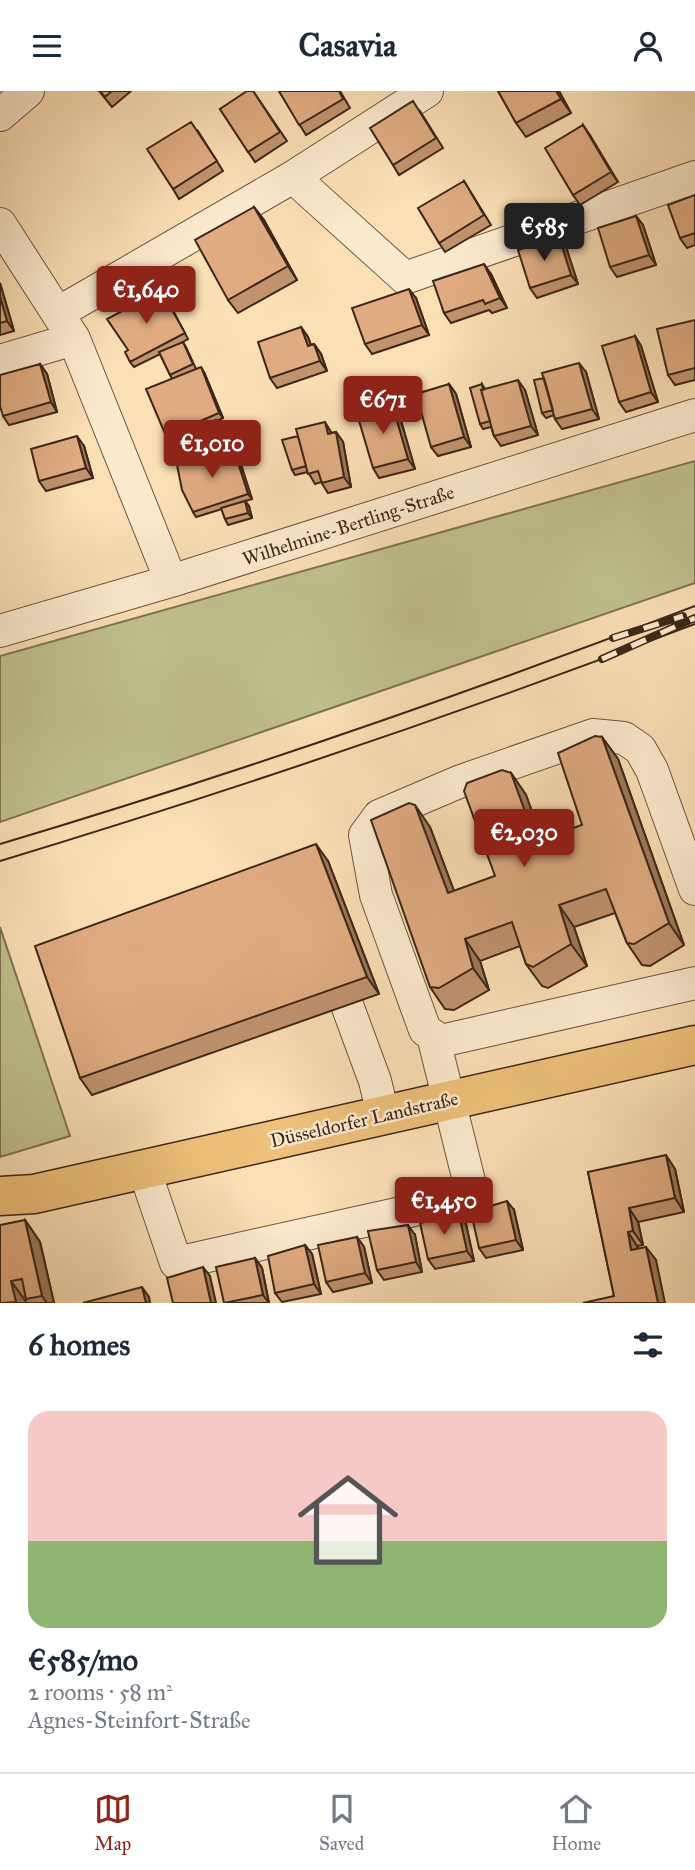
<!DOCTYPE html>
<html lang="en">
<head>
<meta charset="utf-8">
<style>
  :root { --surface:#fff; --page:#f6f6f7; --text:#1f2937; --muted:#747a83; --line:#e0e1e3; --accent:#8f2418 }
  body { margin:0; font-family:"IM FELL Great Primer",serif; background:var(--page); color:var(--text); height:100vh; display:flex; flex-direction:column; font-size:26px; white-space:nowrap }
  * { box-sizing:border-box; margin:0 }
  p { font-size:23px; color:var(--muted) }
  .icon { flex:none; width:38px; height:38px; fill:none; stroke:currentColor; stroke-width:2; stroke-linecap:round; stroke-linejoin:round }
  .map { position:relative; height:1212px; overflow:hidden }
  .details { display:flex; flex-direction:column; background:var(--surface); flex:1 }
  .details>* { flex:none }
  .price { position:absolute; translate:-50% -60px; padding:0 16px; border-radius:7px; background:var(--accent); color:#fff; font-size:23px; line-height:46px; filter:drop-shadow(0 2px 4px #0008) }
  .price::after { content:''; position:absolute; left:50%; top:42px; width:21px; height:16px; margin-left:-10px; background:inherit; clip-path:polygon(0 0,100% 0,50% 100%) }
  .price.on { background:#222; color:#fff }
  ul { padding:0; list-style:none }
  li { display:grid; align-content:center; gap:14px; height:371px; padding:0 28px }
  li+li { border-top:2px solid var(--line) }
  li span { display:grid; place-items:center; height:217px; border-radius:21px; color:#555 }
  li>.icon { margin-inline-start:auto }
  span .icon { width:126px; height:126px; fill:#fffc; stroke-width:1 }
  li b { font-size:30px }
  h2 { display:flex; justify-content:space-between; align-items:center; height:84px; padding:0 28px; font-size:30px }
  header { display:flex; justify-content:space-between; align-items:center; height:91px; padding:0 28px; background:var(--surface); font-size:32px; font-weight:700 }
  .tab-bar { display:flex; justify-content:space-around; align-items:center; height:98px; border-top:2px solid var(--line); background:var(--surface); font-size:19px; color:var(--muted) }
  .tab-bar a { display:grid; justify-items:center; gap:4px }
  .tab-bar .on { color:var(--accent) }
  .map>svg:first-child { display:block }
</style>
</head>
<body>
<header><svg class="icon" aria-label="menu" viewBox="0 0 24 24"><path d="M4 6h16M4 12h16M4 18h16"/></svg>Casavia<svg class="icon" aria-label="person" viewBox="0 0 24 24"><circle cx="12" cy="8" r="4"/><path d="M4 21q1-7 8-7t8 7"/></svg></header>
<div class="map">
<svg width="695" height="1212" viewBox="0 0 695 1212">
  <rect width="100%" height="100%" fill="#fbdfb5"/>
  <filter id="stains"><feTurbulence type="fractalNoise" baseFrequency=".00286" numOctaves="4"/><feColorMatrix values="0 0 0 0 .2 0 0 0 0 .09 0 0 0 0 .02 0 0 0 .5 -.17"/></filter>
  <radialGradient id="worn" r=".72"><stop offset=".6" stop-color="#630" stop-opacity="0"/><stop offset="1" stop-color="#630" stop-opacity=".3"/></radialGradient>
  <path fill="#c0c18c" stroke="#7e7452" stroke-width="2" d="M695,370v122l-695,239v-166z
    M0,836l70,209 -70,21z"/>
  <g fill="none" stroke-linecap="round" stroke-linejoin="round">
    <g stroke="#6c543f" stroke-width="34">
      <path id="minor" d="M0,24l28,-24
        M293,86l112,101 290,-101
        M0,133l74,115 97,242
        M58,222l235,-136 134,-86
        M0,270l74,-22
        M0,540l171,-50 524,-166
        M695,798l-43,-119 -12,-21 -16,-11 -31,-3 -132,46 -82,35 -14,19 11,60 49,135 16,11 254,-58
        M347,914l28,76 8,33
        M144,1078l32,94 297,-66 -40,-161"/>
    </g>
    <g stroke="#3d2618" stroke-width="41">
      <path id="major" d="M0,1105l34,-2 661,-149"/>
    </g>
    <use href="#minor" stroke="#fceacf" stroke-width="32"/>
    <use href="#major" stroke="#eec07a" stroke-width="38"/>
    <path stroke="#3d2618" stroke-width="2" d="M0,753c235,-70 466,-150 695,-238
      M0,770c234,-71 467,-150 695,-237"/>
    <g stroke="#3d2618" stroke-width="8">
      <path id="rail" d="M613,547l70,-22
        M602,568l93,-41"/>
    </g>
    <use href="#rail" stroke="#fceacf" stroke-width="5" stroke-dasharray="16" stroke-linecap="butt"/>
  </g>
  <path fill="#c1936f" stroke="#3d2618" stroke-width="2" d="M99,0h32l-19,16z
    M253,0l34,50 -32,21 -35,-53z
    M279,0h61l10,17 -44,27z
    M498,0h61l12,22 -45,24 -10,-14z
    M420,20l23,37 -44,27 -6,-10z
    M583,34l35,57 -38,23 -7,-10z
    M198,40l25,40 -44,28 -6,-10z
    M464,90l27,44 -46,27 -6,-9z
    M695,104v50l-8,3 -7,-10z
    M254,116l10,13 33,60 -59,33 -10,-13z
    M636,125l7,9 13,40 -39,12 -7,-10z
    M559,146l7,10 12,37 -41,14 -7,-10z
    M491,183l16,34 -15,5 -3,-3 -38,13 -7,-10z
    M148,184l10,16 -12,7 19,-3 23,44 -7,4 2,-1 3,5 10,22 8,3 19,46 -6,3 3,4 8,23 5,-1 4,5 15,47 -10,3 3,-1 4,5 3,12 -24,7 -3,-6 -3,-10 -26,8 -3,-5 11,-56 -2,-4 -8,-21 -24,10 -4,-5 6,-57 -12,-25 -26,13 -4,-5 6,-59 -10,-15z
    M0,192l14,48 -14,4z
    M416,207l13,37 -57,19 -7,-10z
    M695,229v60l-20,5 -7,-10z
    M301,236l7,10 3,8 3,-1 7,10 6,17 -50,17 -7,-10z
    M635,245l6,10 17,56 -32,10 -7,-10z
    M40,273l7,10 10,38 -48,13 -6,-9z
    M586,281l13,47 -37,10 -7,-10 -1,-4 -8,3 -4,-5z
    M449,293l7,10 15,53 -33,9 -7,-9z
    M482,293l3,5 40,1 13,45 -37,11 -7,-10 -3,-9 -8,2 -3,-5z
    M399,323l16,55 -36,9 -6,-10z
    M336,341l7,10 8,45 -23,6 -7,-11 -6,2 -7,-12 -13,3 -3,-5 40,-37z
    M84,355l9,32 -47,13 -7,-10z
    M602,646l16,22 66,186 -34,21 -8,-1 -15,-22 -12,-30 -41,14 13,39 -39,22 -6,-2 -16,-22 -6,-18 -40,15 9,29 -35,20 -9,-1 -15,-22v-160l24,64 41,-15 16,-103 15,22 16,45 40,-15z
    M328,770l51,133 -287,101 -12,-17z
    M675,1078l9,43 -46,10 5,23 -6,1 1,2 18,12 -42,36 -26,-124z
    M514,1119l9,40 -37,8 -7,-10z
    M25,1129l15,22 14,61h-54z
    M466,1133l8,37 -39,8 -7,-10z
    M415,1144l7,37 -38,8 -7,-10z
    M357,1146l7,10 8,36 -39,9 -7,-10z
    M305,1154l7,9 9,40 -39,8 -7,-9z
    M255,1167l7,10 7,35h-45z"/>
  <path fill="#9d785a" stroke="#3d2618" stroke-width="2" d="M556,0h3l12,22 -10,-14z
    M583,34l7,10 28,47 -7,-10z
    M254,116l10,13 33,60 -9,-14z
    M636,125l7,9 13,40 -7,-10z
    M559,146l7,10 12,37 -7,-9z
    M484,173l7,10 16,34 -7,-10z
    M0,192l14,48 -7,-10 -7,-24z
    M409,198l7,9 13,37 -7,-10z
    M301,236l7,10 7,19 -7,-10z
    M635,245l6,10 17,56 -7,-10z
    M314,253l7,10 6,17 -7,-10z
    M579,272l7,9 13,47 -7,-10z
    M40,273l7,10 10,38 -6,-10z
    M201,276l3,5 19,46 -4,-5z
    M518,289l7,10 13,45 -7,-9z
    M449,293l7,10 15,53 -7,-10z
    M392,313l7,10 16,55 -7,-10z
    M216,329l4,5 8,23 -3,-5z
    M325,331l6,10 4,12 -7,-10z
    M336,341l7,10 8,45 -7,-10z
    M77,345l7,10 9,32 -7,-10z
    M233,356l4,5 15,47 -4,-5z
    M245,410l4,5 3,12 -4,-5z
    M602,646l16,22 66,186 -15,-22z
    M511,682l15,22 25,69 -15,-22z
    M415,714l15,22 33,88 -15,-22z
    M316,753l12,17 51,133 -12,-17z
    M559,814l15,22 13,39 -16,-22z
    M465,848l15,22 9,29 -16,-22z
    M666,1064l9,14 9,43 -9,-14z
    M507,1110l7,9 9,40 -7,-10z
    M629,1117l9,14 5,23 -10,-14z
    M459,1124l7,9 8,37 -7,-10z
    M25,1129l15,22 14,61h-7l-5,-7z
    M408,1134l7,10 7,37 -6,-10z
    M628,1141l9,14 4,18 -10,-14z
    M357,1146l7,10 8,36 -7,-10z
    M305,1154l7,9 9,40 -7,-10z
    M646,1156l10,13 9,43h-7z
    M255,1167l7,10 7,35 -6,-8z
    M203,1176l7,9 6,27h-5z
    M11,1190l16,22h-10l-1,-1z
    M142,1196l7,10 1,6h-4z"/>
  <path fill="#e0ab81" stroke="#3d2618" stroke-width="2" d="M100,0h12l-7,6z
    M247,0h6l27,41 -32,20 -28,-43z
    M279,0h60l4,8 -44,26z
    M498,0h58l5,8 -45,24z
    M413,10l23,37 -43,27 -23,-37z
    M191,31l26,39 -44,28 -26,-40z
    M583,34l28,47 -38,23 -28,-47z
    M464,90l20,34 -45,28 -21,-35z
    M695,104v38l-15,5 -12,-33z
    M254,116l34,59 -60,34 -33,-60z
    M636,125l13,39 -39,12 -12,-39z
    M559,146l12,38 -41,13 -12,-38z
    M484,173l16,34 -15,6 -2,-4 -39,13 -11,-32z
    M148,184l6,11 -21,13 -7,-11z
    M409,198l13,36 -57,19 -13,-36z
    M161,199l24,43 -55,29 -5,-10 3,-2 -21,-31z
    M0,206l7,24 -7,2z
    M695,229v48l-27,7 -11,-46z
    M301,236l7,19 6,-2 6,17 -50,17 -12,-36z
    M635,245l16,56 -32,10 -17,-56z
    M183,251l10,22 -23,11 -11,-23z
    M579,272l13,46 -37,10 -13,-46z
    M40,273l11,38 -48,14 -3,-10v-31z
    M201,276l18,46 -53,23 -20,-47z
    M544,287l9,32 -11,3 -8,-33z
    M518,289l13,46 -37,10 -13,-46z
    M449,293l15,53 -33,10 -15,-53z
    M482,293l1,6h-2l9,31 -10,3 -10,-36z
    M392,313l16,55 -35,9 -16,-54z
    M216,329l9,23 -23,9 -9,-23z
    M325,331l3,12 8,-2 8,45 -22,6 -4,-12 -10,3 -12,-45z
    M77,345l9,32 -47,13 -8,-32z
    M298,345l8,30 -14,4 -10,-30z
    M233,356l15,47 -55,18 -11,-22 -5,-25z
    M245,410l3,12 -23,6 -4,-11z
    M595,645l7,1 67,186 -35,21 -7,-1 -21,-54 -47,16 12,39 -38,23 -7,-3 -14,-42 -47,17 8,29 -34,20 -9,-1 -59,-167 38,-17 6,2 33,88 47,-17 -31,-85 3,-8 35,-13 9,3 25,69 46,-17 -24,-72z
    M316,753l51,133 -287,101 -45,-132z
    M666,1064l9,43 -46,10 4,23 -5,1 3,18 15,-3 12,56h-75l31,-7 -26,-124z
    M507,1110l9,39 -37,8 -8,-36z
    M459,1124l8,36 -39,8 -8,-36z
    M25,1129l17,76 -16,3 -4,-20 -11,2 5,21 -16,1v-78z
    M408,1134l8,37 -39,8 -9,-39z
    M357,1146l8,36 -39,9 -8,-37z
    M305,1154l9,39 -39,9 -7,-37z
    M255,1167l8,37 -39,8 -8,-36z
    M203,1176l8,36h-38l-6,-25z
    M142,1196l4,16h-63z"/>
  <g text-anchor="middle" stroke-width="5" stroke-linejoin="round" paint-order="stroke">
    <g font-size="19" fill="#3d2618" stroke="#fceacf">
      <text transform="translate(348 434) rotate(-18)" y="7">Wilhelmine-Bertling-Straße</text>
      <text transform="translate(364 1028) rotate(-13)" y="7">Düsseldorfer Landstraße</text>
    </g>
  </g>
  <rect width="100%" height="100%" filter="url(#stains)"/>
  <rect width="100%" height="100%" fill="url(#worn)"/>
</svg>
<b class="price on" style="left:544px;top:172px">€585</b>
<b class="price" style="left:146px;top:235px">€1,640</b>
<b class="price" style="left:383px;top:345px">€671</b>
<b class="price" style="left:212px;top:389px">€1,010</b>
<b class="price" style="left:524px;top:778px">€2,030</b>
<b class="price" style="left:444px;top:1146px">€1,450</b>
</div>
<section class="details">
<h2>6 homes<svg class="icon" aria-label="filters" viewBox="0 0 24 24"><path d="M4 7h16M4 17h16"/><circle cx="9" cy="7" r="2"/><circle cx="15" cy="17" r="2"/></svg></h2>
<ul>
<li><span style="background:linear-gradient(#f6c9c9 60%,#8fb573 0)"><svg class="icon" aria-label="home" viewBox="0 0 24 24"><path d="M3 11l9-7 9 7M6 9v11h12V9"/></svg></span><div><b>€585/mo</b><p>2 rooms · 58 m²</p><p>Agnes-Steinfort-Straße</p></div></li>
</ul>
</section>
<nav class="tab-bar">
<a class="on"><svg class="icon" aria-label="map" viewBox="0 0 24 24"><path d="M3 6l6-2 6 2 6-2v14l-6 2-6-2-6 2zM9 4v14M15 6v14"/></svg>Map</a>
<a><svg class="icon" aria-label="saved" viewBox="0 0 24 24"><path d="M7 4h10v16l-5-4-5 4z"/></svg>Saved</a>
<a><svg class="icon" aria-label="home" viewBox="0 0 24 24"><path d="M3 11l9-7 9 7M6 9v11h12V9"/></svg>Home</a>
</nav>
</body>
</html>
